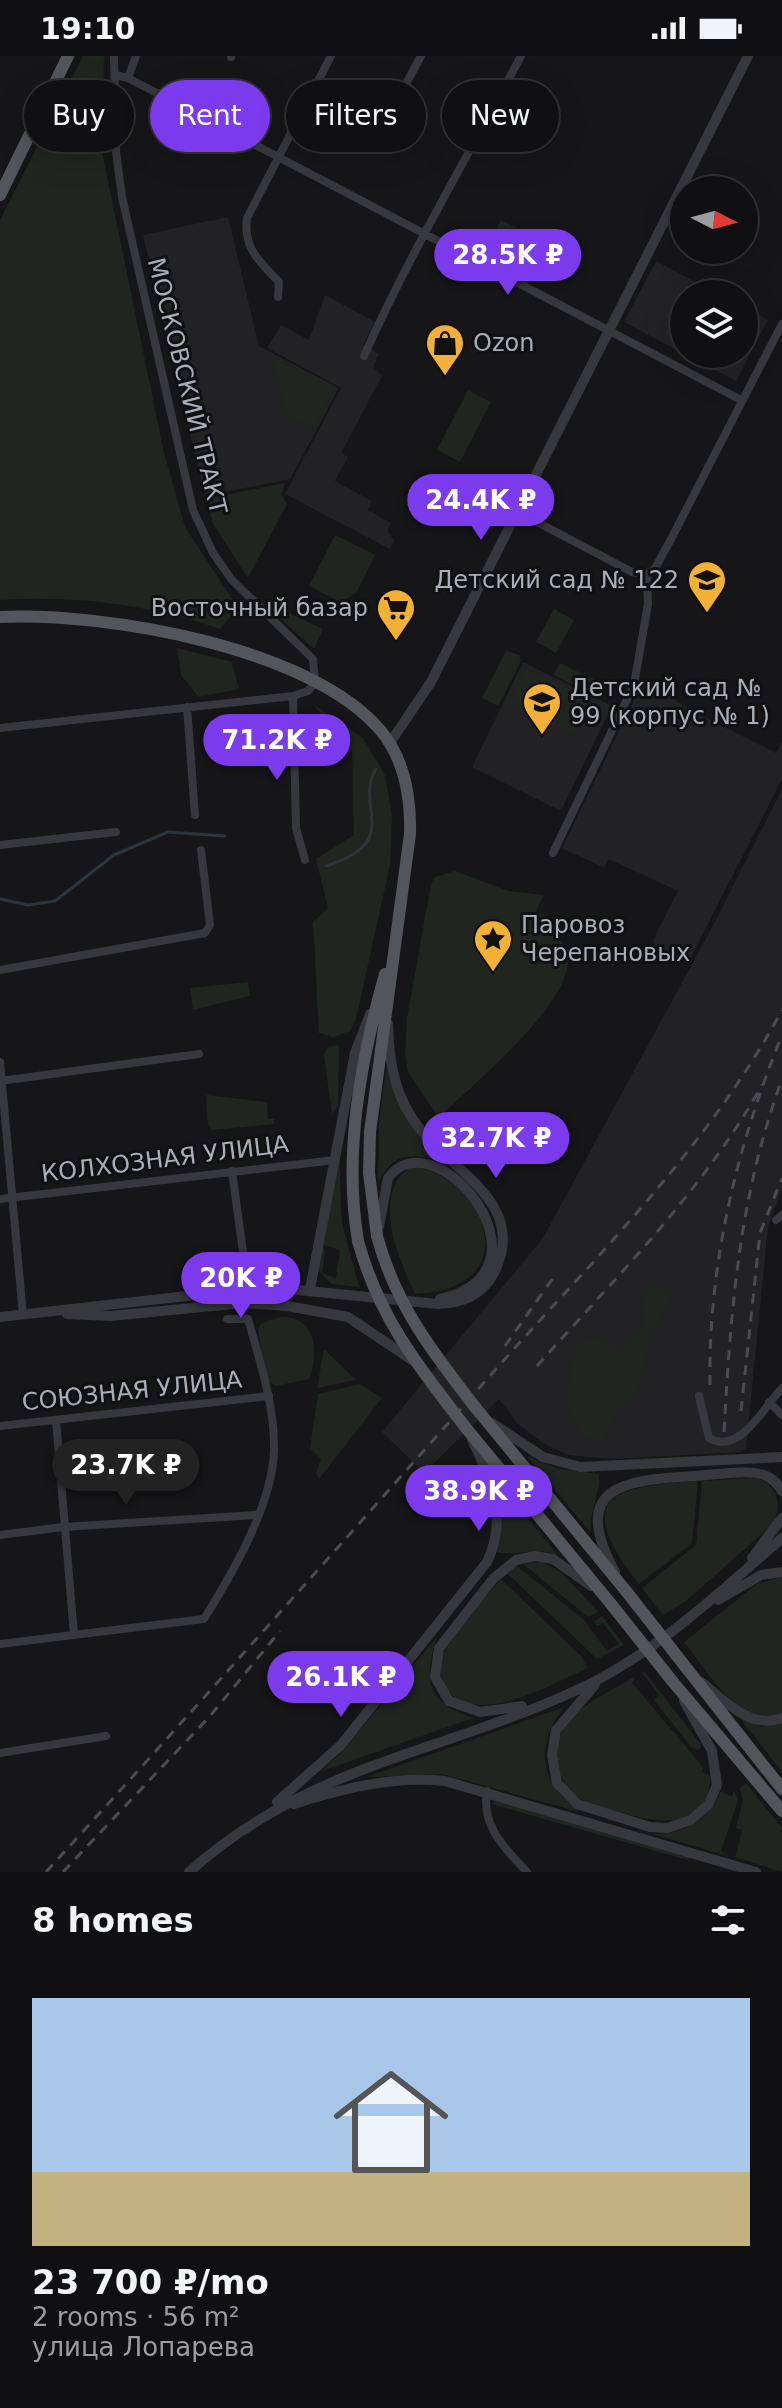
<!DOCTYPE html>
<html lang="en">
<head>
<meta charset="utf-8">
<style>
  :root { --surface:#101012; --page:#1e1e20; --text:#f1f3f6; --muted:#9c9d9f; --line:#303032; --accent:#7c3aed }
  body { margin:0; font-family:"DejaVu Sans",sans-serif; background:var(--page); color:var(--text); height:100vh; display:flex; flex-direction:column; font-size:30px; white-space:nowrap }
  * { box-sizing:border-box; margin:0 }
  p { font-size:26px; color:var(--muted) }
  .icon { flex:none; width:44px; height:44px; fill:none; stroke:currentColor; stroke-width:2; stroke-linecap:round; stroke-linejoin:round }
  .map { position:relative; height:1816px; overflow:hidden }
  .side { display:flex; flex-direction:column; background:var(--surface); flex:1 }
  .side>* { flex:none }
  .hud { position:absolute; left:24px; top:24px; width:734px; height:72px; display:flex; gap:16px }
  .needle { width:52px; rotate:96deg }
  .controls { position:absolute; left:670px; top:120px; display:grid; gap:16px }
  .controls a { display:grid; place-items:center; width:88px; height:88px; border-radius:50%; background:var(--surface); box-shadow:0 8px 32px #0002,0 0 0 2px var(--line); font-size:40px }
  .price { position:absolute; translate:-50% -68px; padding:0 18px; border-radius:28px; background:var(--accent); color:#fff; font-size:26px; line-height:52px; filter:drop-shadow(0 2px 4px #0008) }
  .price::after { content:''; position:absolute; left:50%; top:48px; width:24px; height:18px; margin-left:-12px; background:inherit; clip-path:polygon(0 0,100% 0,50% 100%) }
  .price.on { background:#222; color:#fff }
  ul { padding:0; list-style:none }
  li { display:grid; align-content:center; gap:16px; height:424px; padding:0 32px }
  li+li { border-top:2px solid var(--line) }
  li span { display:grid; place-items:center; height:248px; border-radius:0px; color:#555 }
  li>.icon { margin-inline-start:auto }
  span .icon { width:144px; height:144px; fill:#fffc; stroke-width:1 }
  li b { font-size:34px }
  h2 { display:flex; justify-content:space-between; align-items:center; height:96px; padding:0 32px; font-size:34px }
  .pill { padding:0 28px; border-radius:36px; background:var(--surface); box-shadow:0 8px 32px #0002,0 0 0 2px var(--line); font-size:28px; line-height:72px }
  .pill.on { background:var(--accent); color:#fff }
  .status { display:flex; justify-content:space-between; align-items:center; height:56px; padding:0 40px; background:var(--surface); direction:ltr }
  .status svg { height:22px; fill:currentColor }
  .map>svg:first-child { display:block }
</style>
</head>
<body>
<div class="status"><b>19:10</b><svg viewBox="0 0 49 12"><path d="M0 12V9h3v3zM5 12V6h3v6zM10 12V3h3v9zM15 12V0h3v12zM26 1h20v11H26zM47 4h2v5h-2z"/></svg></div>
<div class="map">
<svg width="782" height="1816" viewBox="0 0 782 1816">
  <rect width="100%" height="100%" fill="#161618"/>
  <path fill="#222225" d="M228,161l31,129 80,42 -49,91 -85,17 -62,-261z
    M656,205l63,33h-35v60l-60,-32z
    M325,239l50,27 -12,23 16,9 -6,13 9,9 -41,77 7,4 -13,24 37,20 -4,9 23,13 -4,7 7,11 -4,8 -105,-55 56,-106 -74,-40 14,-23 28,15z
    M744,251l24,13 -32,61 -52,-27h60z
    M523,606l89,44 -51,105 -89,-44z
    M644,624l48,31 84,42 6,-12v38l-94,184 -34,-17 -1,-6 25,-49 -69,-32 -5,9 -42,-20z
    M782,733v399l-14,39 -22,221 -4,4 -132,7 -41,-4 -23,-10 -28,-21 -19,-25 -75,74 -42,-41 161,-194 173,-318z"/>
  <path fill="#1e261f" d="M83,0h21l-2,96 62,301 21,74 53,81 -18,21c-71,-25 -145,-34 -220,-29v-380z
    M501,164l20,10 -19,39 -21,-10z
    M273,302l61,31 -20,40 -28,-14z
    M468,334l23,12 -31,60 -23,-12z
    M285,427l-4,11 6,10 -39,74 -35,-54 -7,-25z
    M335,479l40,20 -19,38 -16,9 -31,-16z
    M554,553l20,11 -18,33 -20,-11z
    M285,555l38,18 -9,20 -33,-30z
    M177,592l55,14 7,27 -40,8 -18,-22z
    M506,595l13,4 2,6 -23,45 -16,-8z
    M560,607l43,21 -6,13 -44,-22z
    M526,612l64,31 -17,35 -64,-32z
    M314,649l49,33 22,37 7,41 -2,49 -34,154 -6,12 -17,6 -14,-4 -6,-111 15,-14 -12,-49 38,-24 -2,-83z
    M455,815l54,20 35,4 -8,16 14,7c3,17 19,26 18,45 -3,46 -95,121 -129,155l-31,-46 -3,-19 2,-35 24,-134 4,-7z
    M248,926l2,14 -57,14 -3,-22z
    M339,989l-1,61 -6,8 -8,-59 4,-8z
    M386,1014l22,51 34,39c-31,-4 -45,-12 -64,23l1,-60z
    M206,1039l61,7 1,17h6v5l-62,6 -4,-6z
    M339,1098l3,69 17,64 -28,-3 -13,-14 2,-22 5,1 -3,24 14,5 4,-28 -19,-6z
    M410,1111c68,2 126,120 5,127 -17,-36 -44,-99 -5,-127z
    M652,1230l17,7 1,8 -19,30 -14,61 -21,18 -13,28 -9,3c-36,-17 -26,-65 -17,-96l22,-9 18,14 7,-1 22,-26 -4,-19z
    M280,1261c37,-2 39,36 29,62l-34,7 -9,-7 -8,-50 3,-5z
    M324,1293l32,31 -39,8z
    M360,1328l22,14 -63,81 -3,-6 5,-14 -11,-11 8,-54z
    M527,1400l32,13 40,5c1,24 -10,35 -8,59z
    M757,1422c22,8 25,27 16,46l-87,77 -23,14 -21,-27 54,-43 6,-64z
    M698,1425l-6,62 -53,41c-67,-86 -31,-97 59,-103z
    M498,1426l60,73c-23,-9 -40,2 -61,-3l7,-40z
    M542,1506l19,10 37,40 -10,5 -65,-53z
    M517,1510l67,54 23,31 12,-7 -16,-21 -6,3 -3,-4 8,-6 22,29 -27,14 -90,-86z
    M782,1521v136c-45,15 -74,-42 -98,-71l73,-58z
    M501,1523l80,77 7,12c-35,15 -113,62 -142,20 -7,-12 -7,-23 -2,-36 11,-26 39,-51 57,-73z
    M437,1581c-14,43 -11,65 36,81l-154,54 22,-19z
    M644,1615l58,75 -4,4 -7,-3 -37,-47 5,-5 -17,-22z
    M636,1620l-4,7 71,84 -1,5 9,4c-5,57 -56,47 -95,35 -13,-4 -29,-6 -40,-15 -22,-16 -25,-57 -6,-77 17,-18 45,-30 66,-43z
    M564,1651c-31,39 -23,79 16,105l-138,-38 -75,3z
    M740,1662l22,9 20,-4v49z
    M746,1727l36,45v44l-47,-15 7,-27 -6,-2 7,-28 -3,-12z
    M720,1736l12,4 2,-5 4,9 -17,51 7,5 -75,-22c29,-1 56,-11 67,-42z
    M495,1745l196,56 -4,3 -195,-56z"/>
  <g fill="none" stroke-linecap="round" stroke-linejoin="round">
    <path stroke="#2c353c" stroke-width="3" d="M326,810c79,-25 27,-60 50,-97
      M0,843l28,6 27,-4 59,-46 54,-23 57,4"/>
    <path stroke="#37383d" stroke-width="8" d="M231,1v-1
      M115,19l13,3 613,322
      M128,22l8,-22
      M389,59l32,-59
      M278,241l1,-15c-20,-21 -36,-34 -32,-64l84,-162
      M364,300c46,-103 104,-200 157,-300
      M516,455l116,61 15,2
      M293,640l3,132 9,32
      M187,651l8,108
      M0,672l293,-32 15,-5 7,-8 -2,-24 -81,-79 -19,-27 -20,-43 -71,-313 -6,-46 -2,-95
      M0,789l116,-13
      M553,797l81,-168 14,-81 -1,-30 7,-4 16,-29 112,-217
      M0,914l205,-37 5,-8 -9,-75
      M0,1006l23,253
      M0,1025l199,-27
      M232,1115l16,118
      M0,1143l335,-39
      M776,1164l6,-5
      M699,1340l10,42c30,18 55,-31 73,-50
      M769,1346l13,13
      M56,1364l18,215
      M0,1370l269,-30
      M0,1479l63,-8 193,-12
      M0,1588l204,-25c28,-45 68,-113 70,-168 1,-45 -14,-89 -26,-132h-21
      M0,1697l106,-17
      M487,1735c-6,36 18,57 40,81"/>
    <path stroke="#37383d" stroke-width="10" d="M390,687l41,-61 317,-626
      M379,1170l9,-48c47,-64 175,93 52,121
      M310,1233l45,-236 15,-39
      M67,1258l44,2 132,-13 44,3 61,11 64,43
      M0,1261l268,-30 170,17c24,-1 44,-8 56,-31 37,-73 -50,-104 -82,-155 -19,-29 -23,-60 -24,-94
      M492,1367l51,34 37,10 202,-10
      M752,1502l30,-40
      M615,1516c-47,-87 10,-92 80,-96 22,-1 48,-7 69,-1 8,3 14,9 18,16
      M718,1544l43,-25 21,-3
      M701,1626c23,18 49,48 81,36
      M595,1629l-39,45 -4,25 5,28 20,21 73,23 17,1 24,-8 17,-15 9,-20 -5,-34 -28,-50
      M522,1650l-42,6 -31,-11 -14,-24 4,-29 54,-69 23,-19 19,-4 18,3 38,27
      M277,1746l64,-57 146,-183c21,-43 5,-82 -15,-122
      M294,1748c50,-16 99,-28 151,-23l311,91
      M189,1816c121,-108 250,-118 388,-182 78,-36 141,-96 205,-152"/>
    <path stroke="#53555c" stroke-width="12" d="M0,139l68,-139
      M0,561c104,-5 311,30 381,114 23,28 30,67 29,103l-40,298 -1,41 8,63
      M358,1185c-15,-88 3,-182 27,-267
      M475,1351l151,184
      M466,1372l145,176
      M688,1614l94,119
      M673,1626l109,129"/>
    <path stroke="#4a4c52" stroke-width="3" stroke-dasharray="10 8" stroke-linecap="butt" d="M505,1290l48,-68
      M537,1310c80,-90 166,-175 225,-281
      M710,1329c-2,-121 27,-239 72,-350
      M741,1355l19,-178 22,-55
      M724,1376c7,-125 15,-235 58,-353
      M46,1816c157,-172 312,-347 467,-522 96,-106 201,-213 269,-340
      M63,1816l147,-156 70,-85"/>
    <path stroke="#53555c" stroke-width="12" d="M377,1180c18,68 56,117 98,171
      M358,1185c21,77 60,125 108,187
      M626,1535l62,79
      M611,1548l62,78"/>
  </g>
  <defs>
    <g id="shop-pin" transform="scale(2)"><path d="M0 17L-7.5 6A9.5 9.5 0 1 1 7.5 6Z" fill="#f2b134" stroke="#111113"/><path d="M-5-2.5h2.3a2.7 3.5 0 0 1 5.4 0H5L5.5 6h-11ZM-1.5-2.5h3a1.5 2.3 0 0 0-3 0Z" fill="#111"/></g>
    <g id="school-pin" transform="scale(2)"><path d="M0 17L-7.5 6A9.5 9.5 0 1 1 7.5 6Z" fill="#f2b134" stroke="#111113"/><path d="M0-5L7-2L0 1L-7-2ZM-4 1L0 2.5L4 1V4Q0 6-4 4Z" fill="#111"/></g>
    <g id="supermarket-pin" transform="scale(2)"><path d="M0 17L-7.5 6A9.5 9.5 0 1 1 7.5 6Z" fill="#f2b134" stroke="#111113"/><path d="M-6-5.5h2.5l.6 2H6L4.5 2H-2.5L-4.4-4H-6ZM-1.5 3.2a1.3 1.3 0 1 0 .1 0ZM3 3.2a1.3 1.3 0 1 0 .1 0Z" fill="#111"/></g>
    <g id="sight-pin" transform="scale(2)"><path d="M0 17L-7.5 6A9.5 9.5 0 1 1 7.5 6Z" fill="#f2b134" stroke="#111113"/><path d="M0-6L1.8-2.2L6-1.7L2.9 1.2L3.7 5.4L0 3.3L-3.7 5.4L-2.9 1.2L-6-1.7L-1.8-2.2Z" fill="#111"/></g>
  </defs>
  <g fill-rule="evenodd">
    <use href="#shop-pin" x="445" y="287"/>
    <use href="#school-pin" x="707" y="524"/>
    <use href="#supermarket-pin" x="396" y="552"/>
    <use href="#school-pin" x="542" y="646"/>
    <use href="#sight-pin" x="493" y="883"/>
  </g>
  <g text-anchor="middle" stroke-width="6" stroke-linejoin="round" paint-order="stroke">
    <g font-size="24" fill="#a8adb8" stroke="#111113" text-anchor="start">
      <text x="473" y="295">Ozon</text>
      <text x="679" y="532" text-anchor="end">Детский сад № 122</text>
      <text x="368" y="560" text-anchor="end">Восточный базар</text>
      <text x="570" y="640">Детский сад №<tspan x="570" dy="28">99 (корпус № 1)</tspan></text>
      <text x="521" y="877">Паровоз<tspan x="521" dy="28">Черепановых</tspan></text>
    </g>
    <g font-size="24" fill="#a8adb8" stroke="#111113">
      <text transform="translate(187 330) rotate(76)" y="8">МОСКОВСКИЙ ТРАКТ</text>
      <text transform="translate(165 1103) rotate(-7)" y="8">КОЛХОЗНАЯ УЛИЦА</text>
      <text transform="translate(132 1335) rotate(-6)" y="8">СОЮЗНАЯ УЛИЦА</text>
    </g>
  </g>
</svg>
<div class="controls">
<a><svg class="needle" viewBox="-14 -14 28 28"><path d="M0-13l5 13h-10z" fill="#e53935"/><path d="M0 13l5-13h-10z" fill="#9c9d9f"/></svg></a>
<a><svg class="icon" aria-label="layers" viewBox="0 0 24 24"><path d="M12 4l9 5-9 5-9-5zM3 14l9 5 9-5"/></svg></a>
</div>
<b class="price" style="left:508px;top:241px">28.5K ₽</b>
<b class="price" style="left:481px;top:486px">24.4K ₽</b>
<b class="price" style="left:277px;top:726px">71.2K ₽</b>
<b class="price" style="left:496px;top:1124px">32.7K ₽</b>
<b class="price" style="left:241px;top:1264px">20K ₽</b>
<b class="price on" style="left:126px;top:1451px">23.7K ₽</b>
<b class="price" style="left:479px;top:1477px">38.9K ₽</b>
<b class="price" style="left:341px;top:1663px">26.1K ₽</b>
<div class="hud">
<a class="pill">Buy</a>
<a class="pill on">Rent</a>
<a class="pill">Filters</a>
<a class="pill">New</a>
</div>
</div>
<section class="side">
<h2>8 homes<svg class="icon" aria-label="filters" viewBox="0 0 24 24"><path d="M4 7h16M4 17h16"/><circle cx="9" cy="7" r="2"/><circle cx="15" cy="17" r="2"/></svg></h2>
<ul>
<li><span style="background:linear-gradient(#a9c7e8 70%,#c2b280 0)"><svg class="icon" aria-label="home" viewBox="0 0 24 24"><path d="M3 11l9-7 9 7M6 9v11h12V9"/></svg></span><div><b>23 700 ₽/mo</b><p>2 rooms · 56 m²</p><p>улица Лопарева</p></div></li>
</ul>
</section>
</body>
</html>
